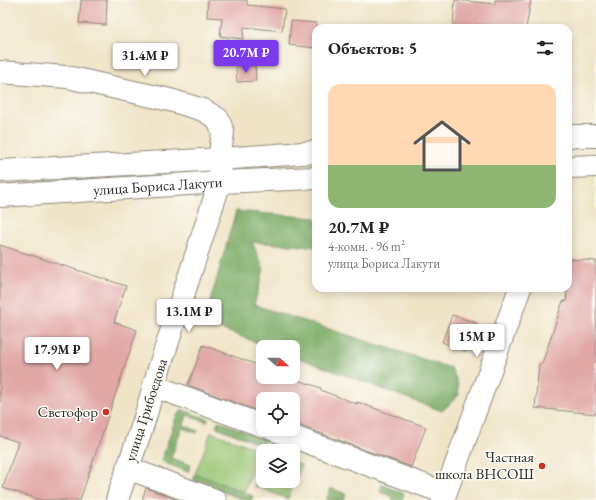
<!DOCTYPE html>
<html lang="ru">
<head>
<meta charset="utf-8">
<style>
  :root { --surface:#fff; --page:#f2f2f2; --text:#222; --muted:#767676; --line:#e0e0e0; --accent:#7c3aed }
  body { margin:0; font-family:"EB Garamond",serif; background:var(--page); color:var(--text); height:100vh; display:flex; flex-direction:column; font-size:15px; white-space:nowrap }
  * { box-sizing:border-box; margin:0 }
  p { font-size:13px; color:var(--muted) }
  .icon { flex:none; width:22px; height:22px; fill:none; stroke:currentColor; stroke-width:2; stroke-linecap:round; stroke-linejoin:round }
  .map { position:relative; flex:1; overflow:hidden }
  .side { position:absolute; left:312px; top:24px; width:260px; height:268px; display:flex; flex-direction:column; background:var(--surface); border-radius:12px; box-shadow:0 2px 10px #0003 }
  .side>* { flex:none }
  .needle { width:26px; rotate:111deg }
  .fabs { position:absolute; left:256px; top:340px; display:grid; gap:8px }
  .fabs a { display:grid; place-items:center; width:44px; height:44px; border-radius:8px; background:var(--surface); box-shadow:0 2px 10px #0003; font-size:20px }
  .price { position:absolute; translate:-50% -34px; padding:0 9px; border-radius:4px; background:#fff; color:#222; font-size:13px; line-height:26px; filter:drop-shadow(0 1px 2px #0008) }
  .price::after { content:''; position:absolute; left:50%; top:24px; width:12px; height:9px; margin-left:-6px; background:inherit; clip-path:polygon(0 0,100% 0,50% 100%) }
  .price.active { background:var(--accent); color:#fff }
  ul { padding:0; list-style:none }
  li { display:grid; align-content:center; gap:8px; height:212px; padding:0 16px }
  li+li { border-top:1px solid var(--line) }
  li span { display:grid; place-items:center; height:124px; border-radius:12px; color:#555 }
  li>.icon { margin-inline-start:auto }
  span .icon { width:72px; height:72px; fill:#fffc; stroke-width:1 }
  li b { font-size:17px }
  h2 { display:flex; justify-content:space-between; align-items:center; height:48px; padding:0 16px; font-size:17px }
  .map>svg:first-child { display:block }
</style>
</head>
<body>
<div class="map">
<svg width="596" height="500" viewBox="0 0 596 500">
  <rect width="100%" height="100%" fill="#fdfcf7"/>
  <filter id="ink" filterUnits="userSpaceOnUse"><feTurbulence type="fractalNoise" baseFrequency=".025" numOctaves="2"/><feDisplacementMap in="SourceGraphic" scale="8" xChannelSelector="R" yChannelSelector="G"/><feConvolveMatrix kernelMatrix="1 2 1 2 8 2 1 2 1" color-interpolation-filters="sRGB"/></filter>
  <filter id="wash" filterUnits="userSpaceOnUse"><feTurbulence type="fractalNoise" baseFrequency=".012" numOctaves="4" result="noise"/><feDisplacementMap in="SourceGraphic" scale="16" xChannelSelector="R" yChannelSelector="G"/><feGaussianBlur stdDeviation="0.9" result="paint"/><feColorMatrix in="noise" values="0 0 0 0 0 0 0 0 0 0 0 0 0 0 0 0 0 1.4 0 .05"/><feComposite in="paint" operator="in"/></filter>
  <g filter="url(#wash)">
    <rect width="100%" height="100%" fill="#f0e4c7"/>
    <path fill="#96c370" stroke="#60774e" d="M211,432l49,18 -16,42 -49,-18z
      M293,462l8,3 -13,34 -34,-13 9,-23v18h30z"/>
    <path fill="#78a962" stroke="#526a46" d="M236,211l80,7v29l-64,-5 12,27 -10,36 197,63 6,13 2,14 -17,16 -149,-55v-9h-24l-65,-24z
      M183,410l25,9 -1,3 -20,-7 -3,10 14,6 -1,2 -15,-5 -11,30 20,7 -3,7 -23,-9 -4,-3 16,-45z
      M218,421l46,18 -2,6 -46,-18z
      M195,474l58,22 -2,4h-6l-52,-19z
      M382,485l22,9 -2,6h-10l1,-3 -13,-5z
      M331,488l15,6 -2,6h-18z"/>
    <g id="blocks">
      <path fill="#e1a8a6" d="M81,0h26l-1,25 -27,-2z
        M208,0h39v5l38,4 -3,22 -38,-4 -1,12 -23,-3 2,-18 -15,-1z
        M455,0l40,4v-4h36l-5,28h-26l-24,-4v4l-23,-2z
        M291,21l25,2v25l-27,-3z
        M255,65l1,16 -19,1 -1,-16z
        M0,245l126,41 -12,36 23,8 -57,170h-39l-38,-12 15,-46 -18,-6z
        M570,259l26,2v153l-61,-6 4,-44h3l21,-63 3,1 1,-14h1z
        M452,315l24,8 -10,28 -24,-9z
        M203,345l60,22v10h26l32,11 -1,2 37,14v-2l69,25 -15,40 -118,-44v-24h-30v14l-75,-28z
        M146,488l32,12h-36z"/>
    </g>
  </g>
  <g filter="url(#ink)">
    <use href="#blocks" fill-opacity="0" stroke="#8e8879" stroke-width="1"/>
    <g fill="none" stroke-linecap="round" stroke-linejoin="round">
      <g stroke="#8e8879" stroke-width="24">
        <path id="minor" d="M0,72l67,5 103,23 33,10 15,9 5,13 -2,14 -1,36 -63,193 -13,46 -27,79
          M154,386l109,40
          M272,429l173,64
          M127,468l88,32
          M443,500l77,-212"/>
      </g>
      <g stroke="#8e8879" stroke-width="24">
        <g id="major">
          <path d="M568,136h28"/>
          <path d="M568,167l28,-1"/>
          <path d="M0,171l221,-12 95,-7"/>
          <path id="s1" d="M0,196l220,-14 96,-4"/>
        </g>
      </g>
      <use href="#minor" stroke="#fff" stroke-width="22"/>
      <use href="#major" stroke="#fff" stroke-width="22"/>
    </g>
  </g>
  <g fill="#c8321e" stroke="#fdfcf7" stroke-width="1.5">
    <circle cx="106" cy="412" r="4"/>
    <circle cx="542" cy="466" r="4"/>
  </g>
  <g text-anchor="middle" stroke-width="3" stroke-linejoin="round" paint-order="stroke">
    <g font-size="15" fill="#2b2b2b" stroke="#fdfcf7">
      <text dy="5" stroke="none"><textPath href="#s1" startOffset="158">улица Бориса Лакути</textPath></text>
      <text transform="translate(146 410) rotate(-72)" y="5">улица Грибоедова</text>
    </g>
    <g font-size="15" fill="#2b2b2b" stroke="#fdfcf7" text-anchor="end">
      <text x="98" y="417">Светофор</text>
      <text x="534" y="462">Частная<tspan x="534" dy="17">школа ВНСОШ</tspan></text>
    </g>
  </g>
</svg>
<div class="fabs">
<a><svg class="needle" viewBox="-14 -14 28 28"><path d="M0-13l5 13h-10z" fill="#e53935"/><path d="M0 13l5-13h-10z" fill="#767676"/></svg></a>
<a><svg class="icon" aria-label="locate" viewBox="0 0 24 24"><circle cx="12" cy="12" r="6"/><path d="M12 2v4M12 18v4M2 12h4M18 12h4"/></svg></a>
<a><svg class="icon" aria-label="layers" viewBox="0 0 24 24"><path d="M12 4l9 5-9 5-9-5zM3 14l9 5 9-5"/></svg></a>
</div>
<b class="price active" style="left:246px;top:74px">20.7M ₽</b>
<b class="price" style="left:145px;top:77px">31.4M ₽</b>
<b class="price" style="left:189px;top:333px">13.1M ₽</b>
<b class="price" style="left:477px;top:358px">15M ₽</b>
<b class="price" style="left:57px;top:371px">17.9M ₽</b>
<section class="side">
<h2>Объектов: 5<svg class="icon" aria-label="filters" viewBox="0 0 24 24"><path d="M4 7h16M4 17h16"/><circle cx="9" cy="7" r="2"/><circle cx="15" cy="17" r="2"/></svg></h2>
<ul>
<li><span style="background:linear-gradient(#ffd9b3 65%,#8fb573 0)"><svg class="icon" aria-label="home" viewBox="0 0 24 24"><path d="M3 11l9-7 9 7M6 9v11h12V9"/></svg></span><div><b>20.7M ₽</b><p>4-комн. · 96 m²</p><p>улица Бориса Лакути</p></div></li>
</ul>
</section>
</div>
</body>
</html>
